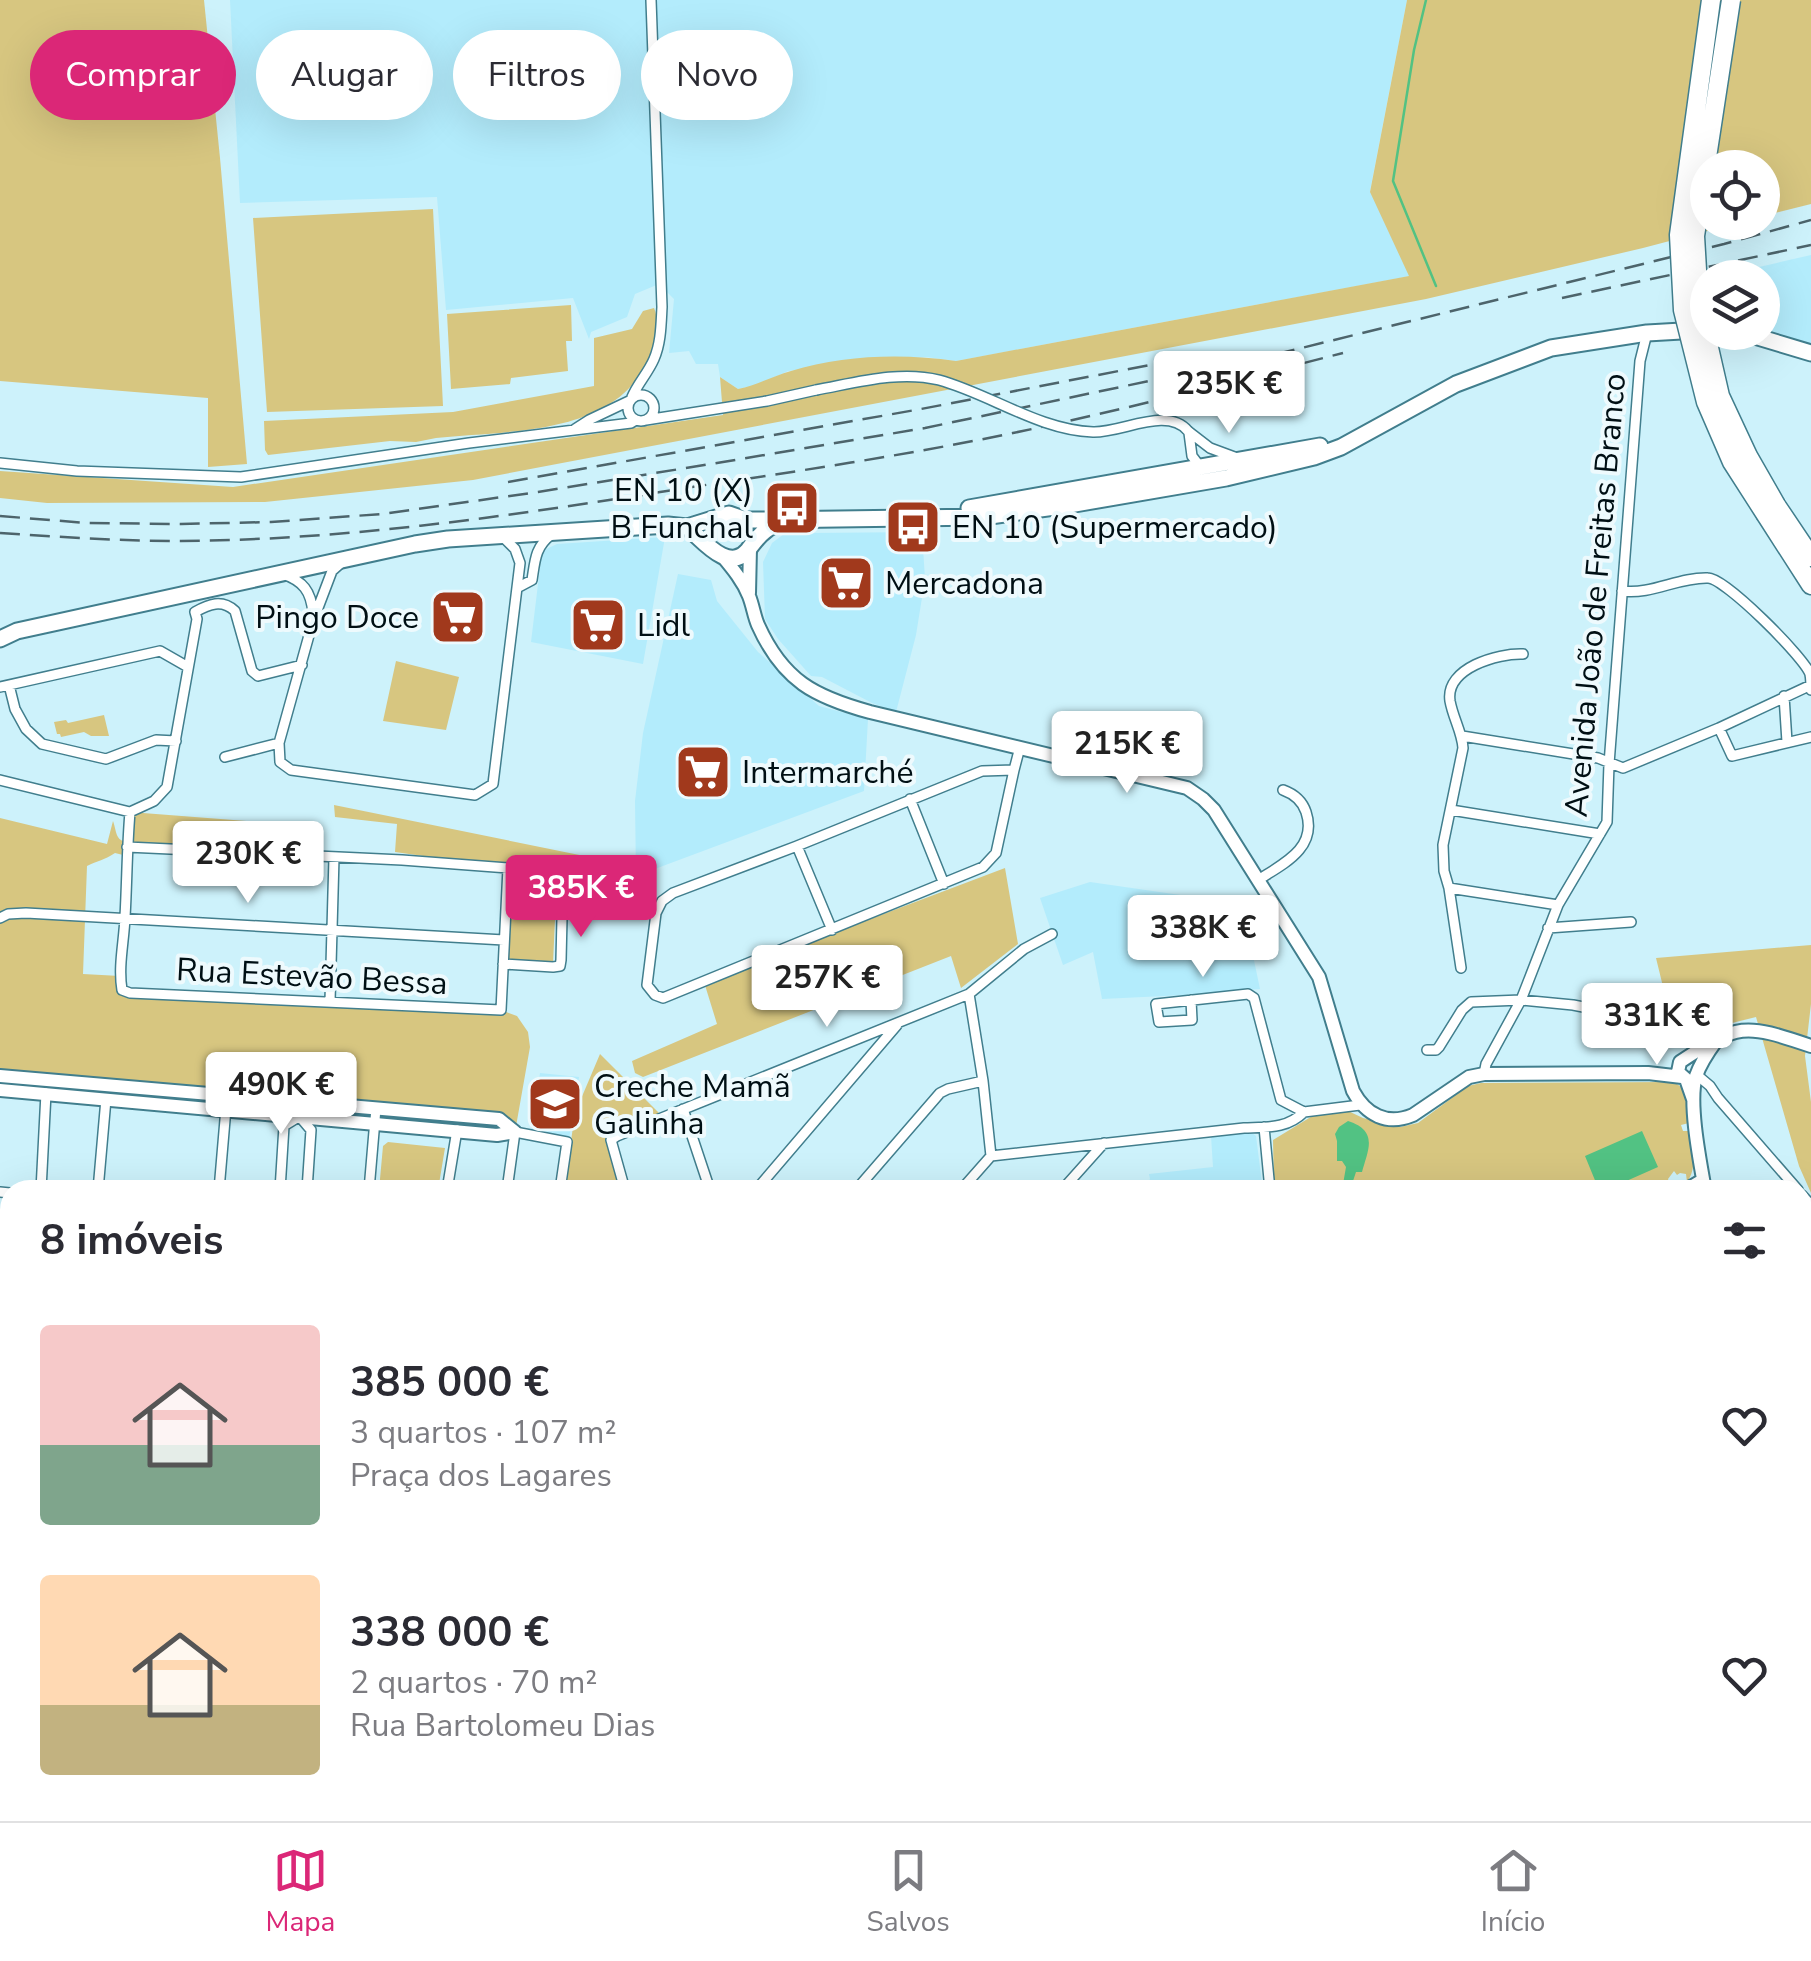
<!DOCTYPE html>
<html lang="pt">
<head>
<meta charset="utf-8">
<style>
  :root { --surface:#fff; --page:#f2f2f3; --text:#2b2b33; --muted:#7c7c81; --line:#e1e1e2; --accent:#db2777 }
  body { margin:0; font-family:"Nunito Sans",sans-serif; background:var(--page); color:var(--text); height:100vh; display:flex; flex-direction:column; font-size:38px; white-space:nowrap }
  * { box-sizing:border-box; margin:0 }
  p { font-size:32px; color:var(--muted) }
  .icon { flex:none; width:55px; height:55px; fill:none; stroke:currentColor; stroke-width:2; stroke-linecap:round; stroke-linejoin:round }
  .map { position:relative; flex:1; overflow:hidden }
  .drawer { position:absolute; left:0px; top:1180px; width:1812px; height:642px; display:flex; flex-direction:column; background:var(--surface); border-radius:30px 30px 0 0; box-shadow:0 10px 40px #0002 }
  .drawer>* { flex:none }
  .top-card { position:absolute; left:30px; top:30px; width:1000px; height:90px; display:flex; gap:20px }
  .tools { position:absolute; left:1690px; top:150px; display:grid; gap:20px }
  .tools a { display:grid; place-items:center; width:90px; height:90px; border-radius:50%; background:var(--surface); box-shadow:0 10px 40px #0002; font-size:50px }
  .price { position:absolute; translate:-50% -85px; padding:0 22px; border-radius:10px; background:#fff; color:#222; font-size:32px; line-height:65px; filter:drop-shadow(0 2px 5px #0008) }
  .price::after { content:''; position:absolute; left:50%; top:60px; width:30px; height:22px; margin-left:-15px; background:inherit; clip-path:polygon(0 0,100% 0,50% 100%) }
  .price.on { background:var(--accent); color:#fff }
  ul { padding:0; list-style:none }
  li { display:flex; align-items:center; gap:30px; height:250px; padding:0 40px }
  li span { display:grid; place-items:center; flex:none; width:280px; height:200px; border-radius:10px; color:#555 }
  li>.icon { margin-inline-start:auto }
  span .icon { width:120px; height:120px; fill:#fffc; stroke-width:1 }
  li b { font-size:42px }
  h2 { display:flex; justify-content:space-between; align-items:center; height:120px; padding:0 40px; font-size:42px }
  .chip { padding:0 35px; border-radius:45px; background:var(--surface); box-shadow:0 10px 40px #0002; font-size:35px; line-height:90px }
  .chip.on { background:var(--accent); color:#fff }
  .tabs { display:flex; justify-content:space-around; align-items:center; height:140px; border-top:2px solid var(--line); background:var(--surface); font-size:28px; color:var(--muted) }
  .tabs a { display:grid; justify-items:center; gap:5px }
  .tabs .on { color:var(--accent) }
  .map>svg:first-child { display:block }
</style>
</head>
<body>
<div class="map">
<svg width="1811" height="1821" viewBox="0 0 1811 1821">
  <rect width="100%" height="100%" fill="#cdf2fb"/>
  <path fill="#b3ecfc" d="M230,0h1177l-37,191 40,85 -454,85 -30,-4 -138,14 -30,14 -20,4 -18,-12 -2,-13h-22l-7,-13 -20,2 5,-54 -15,-15 -24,10 -8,23 -36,15 -2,7 -16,-41 -127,12 -9,-113 -197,6z
    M1811,255v89l-48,-13 -1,-53h-51z
    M788,531l20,2 114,-1 3,47 -9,56 -20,77 -24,-9 -50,-26 -11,-1 -33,-37 -13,-20 -2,-57 9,-19z
    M665,537l-22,127 -112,-22 11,-91 15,-7z
    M678,574l33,6 6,21 41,51 61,54 49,13 -4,72 -228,85 -1,-75 8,-68z
    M1090,882l125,18 31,22 14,67 -75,6 -83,4 -9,-47 -30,13 -23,-67z
    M540,1073l39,4 -10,62 -38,-8z
    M1251,1132l5,4 6,47 -1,7h-117l6,-11 -1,-5 64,-7 -2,-31z"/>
  <path fill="#d7c680" d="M0,0h204l16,158 27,306 -39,3v-69l-208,-17z
    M1407,0h404v204l-48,12 -1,-48h-54v54l30,1 -95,25 -217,51 -953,181 -208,22 -218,1 -47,-5v-27l233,16 490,-72 -3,-38 18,12c19,-4 35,-13 53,-18 52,-16 111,-18 165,-10l453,-85 -39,-84z
    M433,209l10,197 -176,6 -14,-194z
    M571,305l1,36h-6l2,30 -57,7 -1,6 -59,5 -4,-75z
    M654,308c6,13 2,32 -3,45 -31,84 -141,77 -215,85l-20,4 -26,-1 -122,14 -3,-5 -1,-29 189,-9 141,-26v-48l38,-9 11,-18z
    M396,661l63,16 -13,53 -63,-9z
    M104,715l5,21h-18l-7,-4 -23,5 -1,-3h-3l-3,-12 12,-2 2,3z
    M334,805l270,55 -3,22 -32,-3 -61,-11 -113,-16 2,-28 -62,-7z
    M130,812l180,14 1,23 -180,-2z
    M0,818l107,26 6,-23c4,11 2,20 15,21l-1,14 -12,-3c-10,7 -18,8 -28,13l-4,108 37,2 2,14 379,20 16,6 11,16 2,15 -15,85 -16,-13 -499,-44z
    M1005,868l13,76 -57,44 -10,-32 -308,121 -8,-4 -3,-12 85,-37 -13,-42z
    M509,919l46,1 -2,43 -46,-1z
    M1811,945v59l-6,52 6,46v91l-12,-27 -43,-149 -32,8 -46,23 -22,-90z
    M600,1054l63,63 -51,23 13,50h-61l11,-77z
    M1674,1082l10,7 5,34 -8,2 2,6h6c3,18 9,36 -2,51l-1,-8 -6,-1 -3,2 -3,-4 -6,8 1,3 -19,8h-376l-1,-50 41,-25 32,-5 17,8 37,9 18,-4 50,-37 13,-3z
    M388,1142l57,6 -7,42h-59l4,-44z
    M0,1323l10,15v81l-10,-12z
    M10,1664v148l76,1 1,8h-86l-1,-155z"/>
  <path fill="#52c283" d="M1348,1121c31,10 20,29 14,51h-6l-6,18h-8l4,-23 -4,-6h-5v-20l-2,-7 4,-7z
    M1642,1131l16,36 -52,23h-7l-14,-34z"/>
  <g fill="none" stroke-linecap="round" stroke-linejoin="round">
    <path stroke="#52c283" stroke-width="2.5" d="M1426,0l-12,50 -21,131 43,105
      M0,1383l7,1
      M243,1812l2,9"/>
    <g stroke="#417e8d" stroke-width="12">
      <path id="street" d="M628 408a13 13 0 1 1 26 0a13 13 0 1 1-26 0Z
        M632,397c6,-14 16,-24 22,-38 7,-16 7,-34 8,-52l-11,-307
        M646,420l121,-19 49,-11
        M575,429l14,-9 40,-19
        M1188,431l22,17 27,10
        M1189,433l3,23 10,13
        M0,463l77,8 164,6 228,-34 162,-20 5,-3
        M283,574c20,7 28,17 30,39
        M517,588l15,-8c3,-19 3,-33 19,-45
        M1622,591c30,4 56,-14 86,-13 17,0 96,79 102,96 1,5 1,11 1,16
        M9,685l6,24 11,20 16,15 64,15 50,-19 20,1
        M0,687l160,-36 28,16
        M1784,696l3,46
        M1719,728l13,28 79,-19
        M1462,736l136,22 25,10 96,-40 92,-43
        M279,743l1,19 11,8 184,25 18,-11 27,-221 -5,-14 -12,-12
        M225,757l54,-14 34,-122 19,-50 9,-8
        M1064,758l104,-37 17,10
        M1014,770l-18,83 -13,14 -320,131 -8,-3 -8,-10 9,-72 6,-12 11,-8 124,-47 185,-75 32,-1 6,-23
        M0,780l130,32 24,-11 13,-14 30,-168 -2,-7c14,-8 27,-13 40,-1l17,60 6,5 44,-11
        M910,799l34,85
        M1451,810l149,24
        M797,846l35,84
        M127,847l275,13 106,8 -7,142 -371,-17 -8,-3c-4,-24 2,-48 3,-73 2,-35 2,-70 5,-105
        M1258,880c25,-16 60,-32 48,-68 -4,-12 -12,-18 -23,-22
        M1449,888l109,17
        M0,918l8,-4 18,-1 478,27
        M1548,928l83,-6
        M503,964l50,3 7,-1 1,-6 1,-42 -6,-6 -50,-1
        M1461,968l-12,-80 -5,-17 -1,-26 20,-97c-1,-16 -10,-30 -13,-47 -5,-33 48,-48 73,-47
        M969,994l14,87 8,75
        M1191,1000l1,20 -33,2 -3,-18 92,-10 6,4 27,102 23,12 56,-7
        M330,1001l4,-144
        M1427,1050h9l3,-3 23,-37 9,-8 50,-2 52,5 31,6 48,-9
        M1484,1074l2,-10 35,-64 37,-95 49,-83 2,-58 31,-403 7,-28
        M1697,1075l13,11 8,12 80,92
        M683,1109l27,81
        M300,1117l11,13 -4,60
        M1264,1127l6,63
        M41,1190l5,-97
        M98,1190l8,-91
        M219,1190l7,-82
        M280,1190l4,-64 13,-8
        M369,1190l7,-82
        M447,1190l10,-60
        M507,1190l8,-58 52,10 -7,48
        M625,1190l-14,-50 6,-4 352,-142 55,-45 28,-15
        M756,1190l141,-165
        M856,1190l84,-97 8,-4 35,-8
        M961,1190l30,-34 253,-28c23,-1 43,1 60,-16
        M1062,1190l42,-47
        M0,1192l10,1
        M1802,1195l9,10
        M0,1322l10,14
        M496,1812l21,9
        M779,1812l29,9
        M0,1819l1,2
        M421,1821l2,-9
        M571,1821l3,-9
        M650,1821l2,-9
        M728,1821l2,-9
        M843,1821l10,-9
        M906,1821l73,-9"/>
    </g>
    <g stroke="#417e8d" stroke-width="16">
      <path id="secondary" d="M723,557c10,12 20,24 26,39 4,10 5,20 9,29 25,56 57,72 112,87l317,76 16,11 11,11 105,167 34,114c13,24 34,35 60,24l56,-38 15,-3 164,-1 34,4
        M749,593l1,-45
        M0,1076l499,43 16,13
        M0,1090l497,45 18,-3
        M1693,1099l-7,-20 -8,-7 2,-10c59,-39 63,-39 131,-16
        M1686,1190l17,-10
        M1705,1190c-5,-28 -17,-88 -9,-114 4,-12 12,-24 20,-35
        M0,1502l10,24
        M0,1629l10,-1
        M98,1812v9"/>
    </g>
    <g stroke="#417e8d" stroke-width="19">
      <path id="primary" d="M1741,332l70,21
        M969,508l351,-62
        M687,527c15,12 41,47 61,23 9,-12 15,-20 30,-27
        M0,639l17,-8 398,-87 33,-5 220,-14 19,2 42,-13 17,6h20l217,-3 86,-12 157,-27 88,-21 27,-10 115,-63 95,-36 96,-15 52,-3"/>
    </g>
    <g stroke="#417e8d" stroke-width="21">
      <path id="highway" d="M1776,505l35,52
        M1766,515l45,70
        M1802,1759l9,-2
        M1802,1796l9,-1
        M1524,1821l43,-9
        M1619,1821l63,-9
        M1743,1821l68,-9"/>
    </g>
    <use href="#street" stroke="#fff" stroke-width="9"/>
    <use href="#secondary" stroke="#fff" stroke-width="12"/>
    <use href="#primary" stroke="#fff" stroke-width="15"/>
    <use href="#highway" stroke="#fff" stroke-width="18"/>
    <path stroke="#4d646b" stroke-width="2.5" stroke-dasharray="20 10" stroke-linecap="butt" d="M1562,298l249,-53
      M508,482l413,-73 281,-54
      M0,516l86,7 95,1 90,-2 111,-8 156,-22 185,-30 202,-34 348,-73 451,-111 87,-24
      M0,533c60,4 121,8 181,8 172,-1 342,-27 511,-54 107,-16 215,-32 321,-54 111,-23 220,-52 330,-80"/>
    <g stroke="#417e8d" stroke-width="12" stroke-linecap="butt">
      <path id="street-bridge" d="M816,390c39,-7 83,-20 123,-10 51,14 100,50 154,52 29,1 74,-26 95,-1"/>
    </g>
    <g stroke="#417e8d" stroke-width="21" stroke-linecap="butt">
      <path id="highway-bridge" d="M1711,0l-32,235 4,75 23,92 26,60 34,53
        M1731,0l-36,236 4,68 21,92 28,60 28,49"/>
    </g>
    <use href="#street-bridge" stroke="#fff" stroke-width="9"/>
    <use href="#highway-bridge" stroke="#fff" stroke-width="18"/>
  </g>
  <defs>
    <g id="bus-square" transform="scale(2.875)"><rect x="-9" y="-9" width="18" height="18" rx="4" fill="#a1391c" stroke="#eefafd"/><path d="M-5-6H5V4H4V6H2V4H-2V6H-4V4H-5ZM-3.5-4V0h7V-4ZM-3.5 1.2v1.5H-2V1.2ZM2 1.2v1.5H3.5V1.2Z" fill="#fff"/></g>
    <g id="supermarket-square" transform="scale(2.875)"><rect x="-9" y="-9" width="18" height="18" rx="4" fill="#a1391c" stroke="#eefafd"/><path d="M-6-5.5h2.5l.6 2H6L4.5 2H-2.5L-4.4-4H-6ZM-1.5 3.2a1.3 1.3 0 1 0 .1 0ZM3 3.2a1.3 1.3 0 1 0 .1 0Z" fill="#fff"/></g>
    <g id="school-square" transform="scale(2.875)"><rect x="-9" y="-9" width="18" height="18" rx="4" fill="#a1391c" stroke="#eefafd"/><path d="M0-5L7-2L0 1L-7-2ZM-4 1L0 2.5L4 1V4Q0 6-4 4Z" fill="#fff"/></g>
  </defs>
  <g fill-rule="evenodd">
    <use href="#bus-square" x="792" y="508"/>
    <use href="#bus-square" x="913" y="527"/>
    <use href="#supermarket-square" x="846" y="583"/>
    <use href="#supermarket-square" x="458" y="617"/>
    <use href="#supermarket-square" x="598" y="625"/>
    <use href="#supermarket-square" x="703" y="772"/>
    <use href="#school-square" x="555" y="1104"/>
  </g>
  <g text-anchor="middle" stroke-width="8" stroke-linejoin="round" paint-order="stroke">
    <g font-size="32" fill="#000f14" stroke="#eefafd" text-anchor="start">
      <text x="753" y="501" text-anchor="end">EN 10 (X)<tspan x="753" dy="37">B Funchal</tspan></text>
      <text x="952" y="538">EN 10 (Supermercado)</text>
      <text x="885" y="594">Mercadona</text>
      <text x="419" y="628" text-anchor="end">Pingo Doce</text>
      <text x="637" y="636">Lidl</text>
      <text x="742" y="783">Intermarché</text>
      <text x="594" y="1097">Creche Mamã<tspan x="594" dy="37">Galinha</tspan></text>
    </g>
    <g font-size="32" fill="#000f14" stroke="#eefafd">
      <text transform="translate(1595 595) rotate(-85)" y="11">Avenida João de Freitas Branco</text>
      <text transform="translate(312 976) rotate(3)" y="11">Rua Estevão Bessa</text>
    </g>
  </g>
</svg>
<div class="tools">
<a><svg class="icon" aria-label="locate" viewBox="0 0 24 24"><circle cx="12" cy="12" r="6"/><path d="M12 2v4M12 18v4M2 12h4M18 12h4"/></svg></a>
<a><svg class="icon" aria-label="layers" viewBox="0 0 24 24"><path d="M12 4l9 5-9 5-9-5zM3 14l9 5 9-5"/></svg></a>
</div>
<b class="price" style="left:1229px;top:436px">235K €</b>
<b class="price" style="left:1127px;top:796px">215K €</b>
<b class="price" style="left:248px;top:906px">230K €</b>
<b class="price on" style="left:581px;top:940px">385K €</b>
<b class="price" style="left:1203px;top:980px">338K €</b>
<b class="price" style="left:827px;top:1030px">257K €</b>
<b class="price" style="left:1657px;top:1068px">331K €</b>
<b class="price" style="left:281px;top:1137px">490K €</b>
<div class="top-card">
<a class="chip on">Comprar</a>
<a class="chip">Alugar</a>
<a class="chip">Filtros</a>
<a class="chip">Novo</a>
</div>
<section class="drawer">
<h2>8 imóveis<svg class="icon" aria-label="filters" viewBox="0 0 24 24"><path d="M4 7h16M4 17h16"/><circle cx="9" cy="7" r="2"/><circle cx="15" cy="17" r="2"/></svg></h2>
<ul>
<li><span style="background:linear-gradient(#f6c9c9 60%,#7fa58c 0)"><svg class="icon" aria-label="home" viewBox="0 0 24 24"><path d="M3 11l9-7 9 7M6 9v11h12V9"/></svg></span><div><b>385 000 €</b><p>3 quartos · 107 m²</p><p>Praça dos Lagares</p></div><svg class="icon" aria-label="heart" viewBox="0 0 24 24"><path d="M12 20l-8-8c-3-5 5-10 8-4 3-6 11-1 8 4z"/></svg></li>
<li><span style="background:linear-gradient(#ffd9b3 65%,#c2b280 0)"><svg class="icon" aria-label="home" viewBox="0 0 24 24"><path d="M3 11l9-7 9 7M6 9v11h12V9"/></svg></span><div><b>338 000 €</b><p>2 quartos · 70 m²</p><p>Rua Bartolomeu Dias</p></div><svg class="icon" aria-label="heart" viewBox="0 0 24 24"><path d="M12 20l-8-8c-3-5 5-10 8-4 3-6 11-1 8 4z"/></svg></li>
</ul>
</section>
</div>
<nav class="tabs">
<a class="on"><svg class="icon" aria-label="map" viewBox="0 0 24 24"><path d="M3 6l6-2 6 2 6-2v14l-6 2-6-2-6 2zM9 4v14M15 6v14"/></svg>Mapa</a>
<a><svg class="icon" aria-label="saved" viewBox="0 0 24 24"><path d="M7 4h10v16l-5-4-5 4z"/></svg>Salvos</a>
<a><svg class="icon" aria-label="home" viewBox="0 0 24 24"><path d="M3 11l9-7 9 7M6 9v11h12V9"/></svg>Início</a>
</nav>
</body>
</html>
